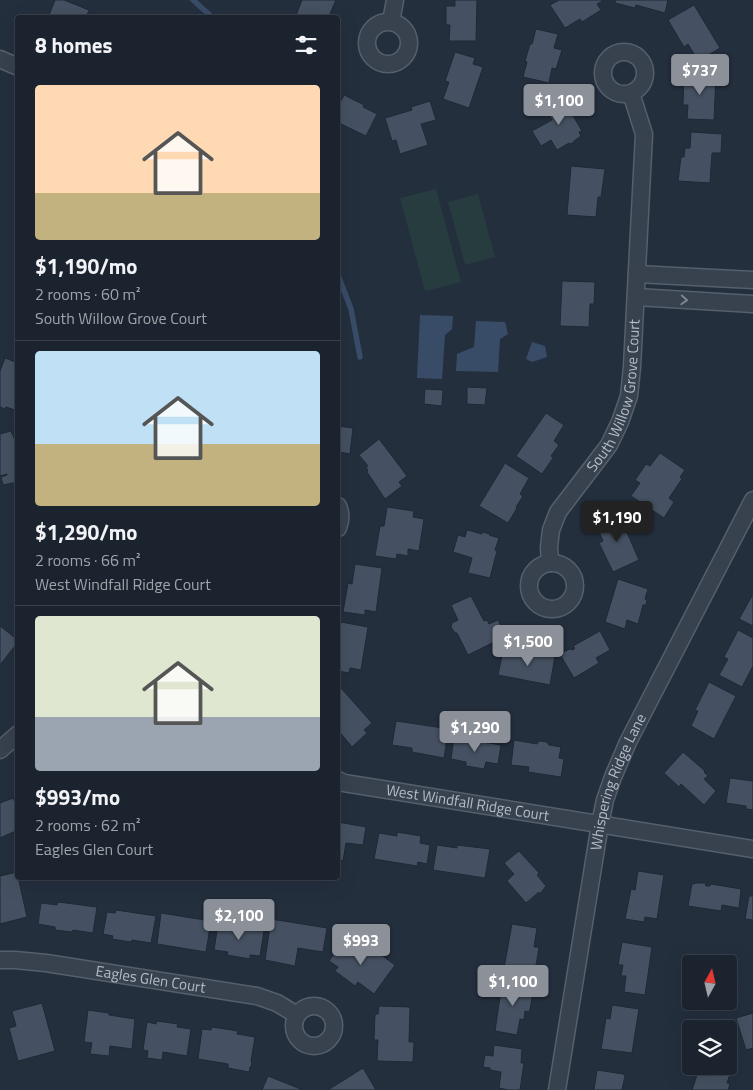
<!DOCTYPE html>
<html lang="en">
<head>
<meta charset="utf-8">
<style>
  :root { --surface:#1b232e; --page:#242b36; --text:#f1f3f6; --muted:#a0a4aa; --line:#39404a; --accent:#8c9099 }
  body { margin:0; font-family:"Titillium Web",sans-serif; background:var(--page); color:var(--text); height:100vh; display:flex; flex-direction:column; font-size:19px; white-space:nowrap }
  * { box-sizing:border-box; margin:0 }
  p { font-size:16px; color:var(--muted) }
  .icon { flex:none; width:28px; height:28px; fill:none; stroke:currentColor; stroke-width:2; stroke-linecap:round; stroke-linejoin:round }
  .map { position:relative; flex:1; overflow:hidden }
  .panel { position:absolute; left:15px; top:15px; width:325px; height:865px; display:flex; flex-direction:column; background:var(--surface); border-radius:5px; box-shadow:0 5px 20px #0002,0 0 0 1px var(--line) }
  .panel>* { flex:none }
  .needle { width:32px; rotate:8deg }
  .buttons { position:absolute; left:682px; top:955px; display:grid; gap:10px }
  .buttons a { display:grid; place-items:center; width:55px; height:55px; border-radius:5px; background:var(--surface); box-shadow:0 5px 20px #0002,0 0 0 1px var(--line); font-size:25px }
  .price { position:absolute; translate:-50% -42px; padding:0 11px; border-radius:5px; background:var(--accent); color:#fff; font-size:16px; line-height:32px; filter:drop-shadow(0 1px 2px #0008) }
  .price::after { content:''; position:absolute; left:50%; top:30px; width:15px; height:11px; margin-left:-8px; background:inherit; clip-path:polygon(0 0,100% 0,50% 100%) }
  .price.on { background:#222; color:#fff }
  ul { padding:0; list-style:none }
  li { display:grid; align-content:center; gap:10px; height:265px; padding:0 20px }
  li+li { border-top:1px solid var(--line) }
  li span { display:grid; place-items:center; height:155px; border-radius:5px; color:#555 }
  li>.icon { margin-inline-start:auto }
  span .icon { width:90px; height:90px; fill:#fffc; stroke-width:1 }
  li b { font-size:21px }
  h2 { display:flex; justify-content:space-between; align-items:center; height:60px; padding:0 20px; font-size:21px }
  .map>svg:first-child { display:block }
</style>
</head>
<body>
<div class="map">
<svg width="753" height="1090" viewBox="0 0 753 1090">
  <rect width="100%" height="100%" fill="#242f3e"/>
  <path fill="#263c3f" d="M436,189l25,93 -36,9 -25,-93z
    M478,194l17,63 -30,8 -17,-63z"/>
  <path fill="#394c67" d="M420,315l33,1 -1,13 -7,6 -3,44 -25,-1z
    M476,321l29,1 3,12 -8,5 -2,33 -42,-1 1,-17 17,-7z
    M532,342l13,4 2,11 -15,5 -6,-3z"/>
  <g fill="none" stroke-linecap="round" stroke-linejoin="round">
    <path stroke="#394c67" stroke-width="5.5" d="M193,0l20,18
      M338,275l13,34 9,48"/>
  </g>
  <path fill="#455162" stroke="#1f2835" d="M55,0h9l25,10 -3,8h-38z
    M302,0h34l-7,16 -3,-1 -1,3h-30z
    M455,0h22l-1,41h-27l1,-16h-4v-19h9z
    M559,0h45l-7,4 4,6 -19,12 -2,-3 -15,9 -15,-23z
    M616,0h52l-3,13 -29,-8 -1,3 -20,-5z
    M694,5l26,43 -22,13 -10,-17 -4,3 -16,-27z
    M536,29l22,5 -4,14 8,2 -6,19 -4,-1 -3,15 -26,-6 4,-15 -2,-1 5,-17h2z
    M455,52l20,6 -2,6 10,3 -14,41 -26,-9 6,-17 -4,-1z
    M684,74l32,2 -2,44 -27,-1 1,-14h-5z
    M344,95l20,10 -1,2 14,7 -11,22 -25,-12h-3v-25l3,2z
    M562,97l20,34 -3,1 2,4 -7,5v1l-4,2 -1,-1 -12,7 -6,-10 -10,6 -9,-15 20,-11 -8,-13z
    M430,101l6,19 -15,4 7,21 -28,9 -4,-14 -4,1 -7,-23 27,-8 -1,-3z
    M691,132l31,2 -1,19h-9l-2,30 -32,-2 3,-24h3l1,-9h5z
    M571,166l34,3 -4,28h-3l-2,20 -29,-2z
    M562,281l33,1 -1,22h-4l-1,23 -29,-1z
    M5,358l13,5v48l-12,-4 -1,2 -5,-2v-36z
    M467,387l20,1 -2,17 -18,-1z
    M425,389l18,1 -1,16 -18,-2z
    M546,413l18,12 -10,16 5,4 -8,11 2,2 -11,16 -26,-18z
    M338,426l15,2 -3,26 -12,-2z
    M11,431l7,16v35l-15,3 -2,-8 6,-2v-1l-7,2v-42z
    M379,439l28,37 -8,6 3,4 -17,13 -18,-27 1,-1 -2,-4 2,-1 -9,-11z
    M660,453l25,17 -5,7 2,2 -13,19 5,4 -10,16 -33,-22 9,-13 -5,-3 11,-16 4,2z
    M505,463l24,15 -9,16 3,2 -7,11 1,1 -9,15 -29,-17z
    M387,507l27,4 -1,6 11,2 -5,32 -11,-2v7l-11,-2 -1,5 -21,-3 5,-30h4z
    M619,514l20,46 -26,12 -14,-29 4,-2 -7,-17z
    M467,530l15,4v-2l8,2 -1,1 10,3 -4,12 2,1 -7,27 -22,-5 4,-15 -19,-6 5,-17 7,2z
    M355,564l27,4 -6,44 -11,-2v5l-22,-3 5,-29 4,1z
    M618,579l30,10 -3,10 2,1 -1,5h-3l-5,19 -11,-4 -2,9 -20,-7z
    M753,594v32l-14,-7z
    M471,596l13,25 3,-1 2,4 9,-4 8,16 -38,19 -11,-22h-2l-4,-6 1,-4 6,-3 -7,-15z
    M341,622l27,5 -7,43 -11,-2 -1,5 -11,-2v-31z
    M0,626l18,14v2l-18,23z
    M738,630l15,8v28l-11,21 -23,-12 9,-16 -4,-2z
    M600,631l10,19 -14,8 3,5 -25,15 -13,-22 2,-1v-3l7,-3 3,1 2,-2 -2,-2z
    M503,651l21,4 1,-4 30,5 -5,29 -52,-10z
    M709,682l27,14 -22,43 -23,-13 7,-15 -3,-1z
    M341,688l31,35 -8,7 3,3 -15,14 -14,-17v-39z
    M396,721l47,7 -2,10 6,1 -3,19 -32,-6v-4l-20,-3z
    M454,737l47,8 -3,19 -12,-2 -2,7 -18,-3v-4l-15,-3z
    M514,740l23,4 2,-3 8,1 2,3 12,2 -2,11 5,1 -3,18 -33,-5 1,-5 -18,-2z
    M683,752l22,19 -1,1 4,4 -4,3 12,12 -12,14 -23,-21 -2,3 -15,-14z
    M730,778l23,3v29l-7,-1v-3l-20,-3z
    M13,798l5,11v21l-18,8v-35z
    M338,822l28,5 -3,18 -17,-2 -3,18 -5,-1z
    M397,832l24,4 -1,7 10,2 -3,19 -9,-2 -1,4 -43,-7 5,-26 18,3z
    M437,845l20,3v-3l33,4 -5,29 -52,-8z
    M519,851l20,22 -2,2 9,11 -6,8 -1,-2 -13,11 -19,-22 7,-7 -10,-11z
    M638,871l26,4 -7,44 -12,-2 -1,5 -19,-3 6,-30 4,1z
    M17,872l10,45 -27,7v-48z
    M698,883h7l1,3h4l1,-2 30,5 -2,19 -17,-3 -1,6 -33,-5 4,-22z
    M749,896h4v24l-8,-1z
    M58,902l39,5 -4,26 -20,-3 -1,2 -17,-2v-3l-17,-3 3,-21 16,2z
    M116,910l40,6 -5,27 -19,-3 -1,2 -19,-3 1,-3 -10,-2 4,-22 8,1z
    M161,913l50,8 -5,31 -49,-8z
    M271,919l56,9 -4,24 -25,-4 -3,18 -30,-6z
    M218,924l46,7 -4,25 -10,-1v4l-23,-4 1,-3 -14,-2z
    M512,924l25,4 -3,19h5l-5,31 -20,-3 1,-5 -11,-2z
    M346,937l27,19 3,-5 19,14 -21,29 -16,-12 -3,4 -20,-15 3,-4 -9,-6z
    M622,942l30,5 -7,48 -21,-3 2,-16h-5l2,-11h-5z
    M502,983l32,5 -4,21 -1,3 -4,-1 -1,9 -4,-1 -3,16 -22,-4z
    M42,1003l13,48 -37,10 -9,-33 7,-2 -4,-15z
    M612,1005l27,4 -7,44 -31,-4 5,-31 4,1z
    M379,1006l31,1 -1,35h5l-1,20 -36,-1 1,-21h-4l1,-26h3z
    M88,1010l21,3v2l26,4 -3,30 -22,-3 -1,10 -19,-2 2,-11 -8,-1z
    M753,1013v35l-7,2 -10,-32z
    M157,1021l21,3 -1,3 14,2 -4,27 -24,-4 -1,8 -15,-2 1,-7 -5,-1 4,-28 9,2z
    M212,1027l26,4 -1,3 18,3 -4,24 1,1 -1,5h-1l-1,5 -21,-4v-4l-30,-5 4,-30 9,1z
    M494,1045l28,4 -1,14h3l-4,27h-12l-9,-2 2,-16 -11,-2v-2l-7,-1 2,-12 8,1z
    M729,1049l6,2 -5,17 2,1 -5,14 3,1 -2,6h-36l8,-24h29z
    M363,1068l13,22h-48z
    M597,1070l26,4 2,2 -3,14h-28z
    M268,1076l35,14h-41z"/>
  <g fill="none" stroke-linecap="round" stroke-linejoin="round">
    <g stroke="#565f6c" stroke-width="19">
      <g id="street">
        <circle cx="388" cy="43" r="21"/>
        <path d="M391,22l4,-22"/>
        <circle cx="624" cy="73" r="21"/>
        <path d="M0,59l18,8"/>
        <path d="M637,274l116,6"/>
        <path d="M636,297l117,7"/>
        <path d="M338,506c3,7 3,15 0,22"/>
        <circle cx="552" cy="586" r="23"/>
        <path id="s1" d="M550,563l-1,-16 2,-17 7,-18 51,-67 11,-23 9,-26 3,-29 12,-233 -13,-41"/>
        <path d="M0,750l18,-16"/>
        <path id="s2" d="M338,780l6,3 44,7 365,59"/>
        <path id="s3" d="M0,960h15l31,3 211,33 20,7 20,12"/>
        <circle cx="314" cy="1026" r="20"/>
        <path id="s4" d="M557,1090l43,-266 5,-24 8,-23 15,-35 125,-242"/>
      </g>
    </g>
    <use href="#street" stroke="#38414e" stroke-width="16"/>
  </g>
  <defs><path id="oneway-chevron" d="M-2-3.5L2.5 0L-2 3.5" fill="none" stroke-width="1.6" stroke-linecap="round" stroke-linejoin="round" transform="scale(1.25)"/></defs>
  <use stroke="#7c8592" href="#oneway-chevron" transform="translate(684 300) rotate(3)"/>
  <g text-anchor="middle" stroke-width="5" stroke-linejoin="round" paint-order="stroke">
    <g font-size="15" fill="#b4bcc9" stroke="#1d2633">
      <text dy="5" stroke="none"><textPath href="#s1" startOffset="186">South Willow Grove Court</textPath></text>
      <text dy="5" stroke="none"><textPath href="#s4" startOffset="315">Whispering Ridge Lane</textPath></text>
      <text dy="5" stroke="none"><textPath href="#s2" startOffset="132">West Windfall Ridge Court</textPath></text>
      <text dy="5" stroke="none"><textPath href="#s3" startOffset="152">Eagles Glen Court</textPath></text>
    </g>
  </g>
</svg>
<div class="buttons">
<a><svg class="needle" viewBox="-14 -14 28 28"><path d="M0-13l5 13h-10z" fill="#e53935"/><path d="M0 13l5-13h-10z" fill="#a0a4aa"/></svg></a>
<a><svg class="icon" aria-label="layers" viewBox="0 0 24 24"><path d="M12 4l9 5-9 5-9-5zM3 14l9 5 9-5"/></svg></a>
</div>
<b class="price" style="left:700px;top:96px">$737</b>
<b class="price" style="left:559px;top:126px">$1,100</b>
<b class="price on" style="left:617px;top:543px">$1,190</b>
<b class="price" style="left:528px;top:667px">$1,500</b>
<b class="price" style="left:475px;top:753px">$1,290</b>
<b class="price" style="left:239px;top:941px">$2,100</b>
<b class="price" style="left:361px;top:966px">$993</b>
<b class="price" style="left:513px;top:1007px">$1,100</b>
<section class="panel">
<h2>8 homes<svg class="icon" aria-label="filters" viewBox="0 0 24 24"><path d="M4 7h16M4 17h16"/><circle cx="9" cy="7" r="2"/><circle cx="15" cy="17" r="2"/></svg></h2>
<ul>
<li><span style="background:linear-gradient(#ffd9b3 70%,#c2b280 0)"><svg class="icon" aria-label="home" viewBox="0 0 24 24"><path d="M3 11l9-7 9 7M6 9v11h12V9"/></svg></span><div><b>$1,190/mo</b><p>2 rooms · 60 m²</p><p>South Willow Grove Court</p></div></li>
<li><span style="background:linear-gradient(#bfe0f5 60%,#c2b280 0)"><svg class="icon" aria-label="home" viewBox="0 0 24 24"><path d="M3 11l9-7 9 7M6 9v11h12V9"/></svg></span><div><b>$1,290/mo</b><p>2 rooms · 66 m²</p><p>West Windfall Ridge Court</p></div></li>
<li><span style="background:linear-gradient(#dfe7d0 65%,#9aa5b1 0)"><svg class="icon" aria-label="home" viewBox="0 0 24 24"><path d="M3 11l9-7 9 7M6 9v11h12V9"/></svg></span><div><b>$993/mo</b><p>2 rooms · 62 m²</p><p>Eagles Glen Court</p></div></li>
</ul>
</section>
</div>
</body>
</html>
